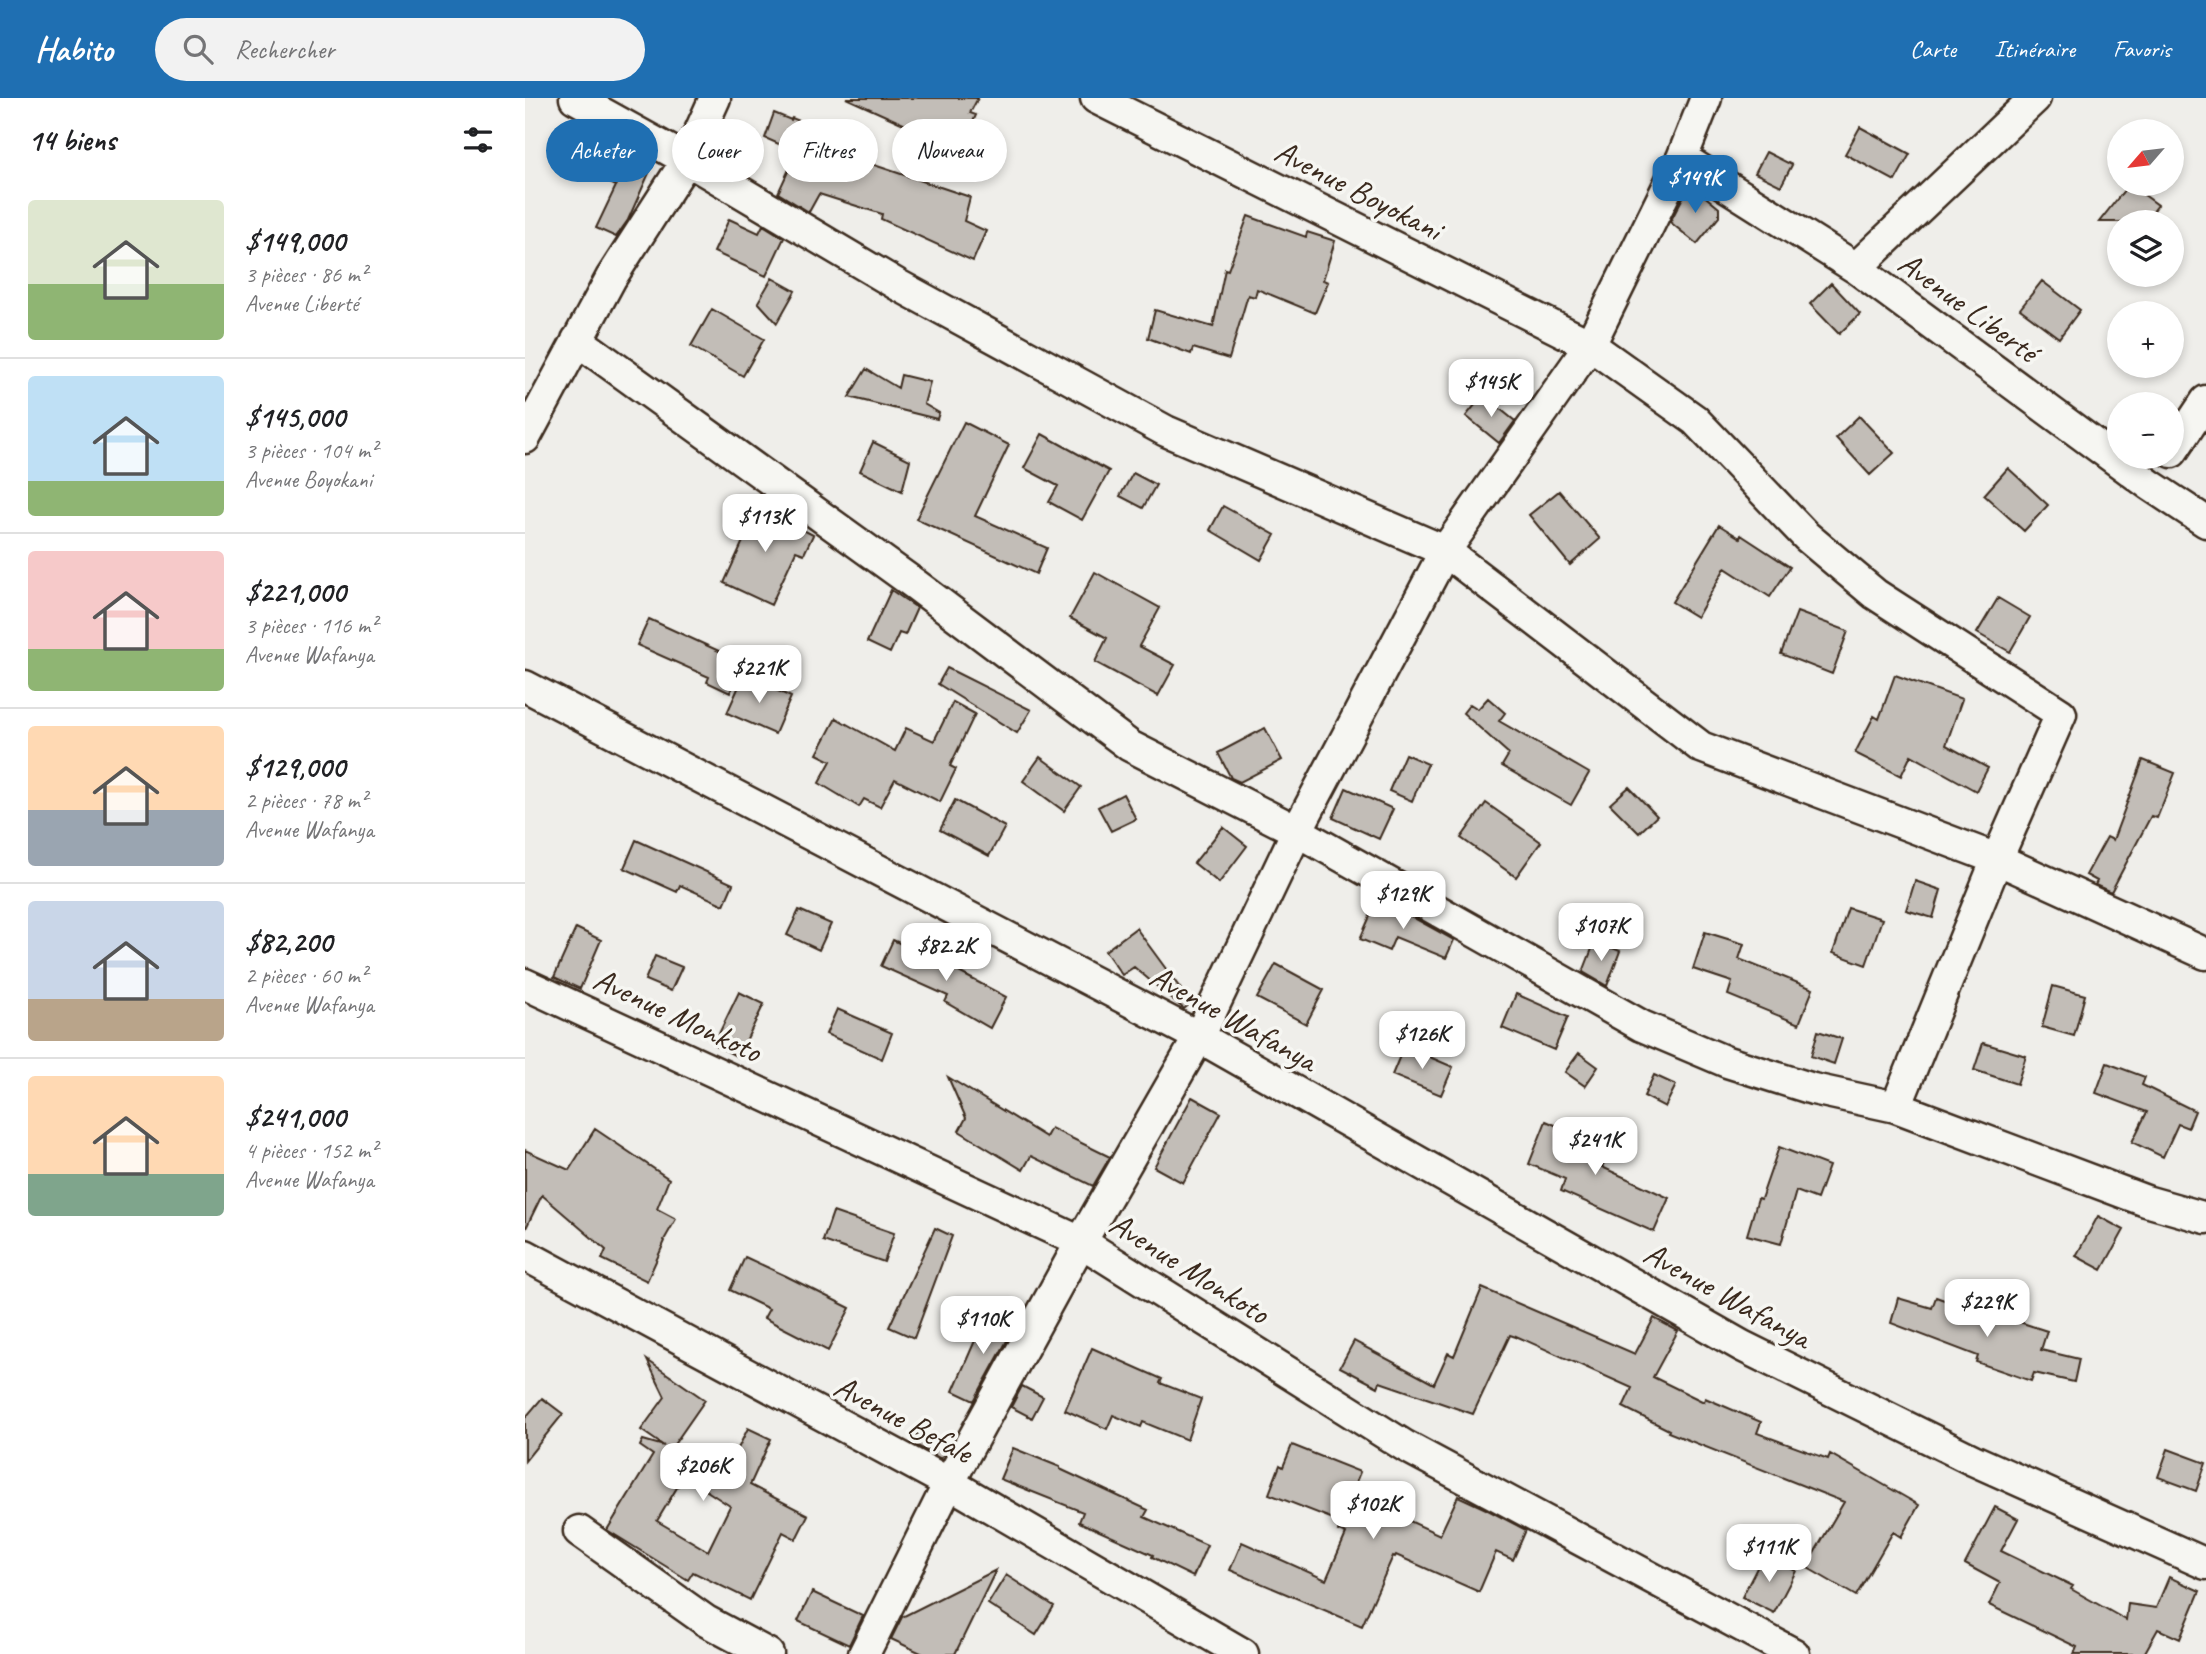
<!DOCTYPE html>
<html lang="fr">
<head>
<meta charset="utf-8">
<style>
  :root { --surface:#fff; --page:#f2f2f2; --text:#202124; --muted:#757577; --line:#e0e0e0; --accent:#1f6fb2 }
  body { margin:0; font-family:Caveat,sans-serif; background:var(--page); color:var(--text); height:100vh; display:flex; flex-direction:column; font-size:26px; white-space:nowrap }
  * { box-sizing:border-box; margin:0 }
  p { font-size:23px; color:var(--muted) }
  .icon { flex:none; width:38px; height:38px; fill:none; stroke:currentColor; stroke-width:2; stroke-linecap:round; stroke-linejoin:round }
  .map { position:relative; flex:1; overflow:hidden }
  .details { display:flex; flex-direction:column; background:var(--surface); width:525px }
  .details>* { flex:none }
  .top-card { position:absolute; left:21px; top:21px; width:665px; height:63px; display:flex; gap:14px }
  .needle { width:46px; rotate:242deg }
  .fabs { position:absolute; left:1582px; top:21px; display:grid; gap:14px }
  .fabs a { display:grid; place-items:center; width:77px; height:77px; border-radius:50%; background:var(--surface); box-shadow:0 4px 10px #0003; font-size:35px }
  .price { position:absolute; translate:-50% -60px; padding:0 16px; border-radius:14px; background:#fff; color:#222; font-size:23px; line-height:46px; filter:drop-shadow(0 2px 4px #0008) }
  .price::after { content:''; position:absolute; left:50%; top:42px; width:21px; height:16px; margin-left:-10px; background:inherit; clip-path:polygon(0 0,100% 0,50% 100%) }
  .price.selected { background:var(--accent); color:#fff }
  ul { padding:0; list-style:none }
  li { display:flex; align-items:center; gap:21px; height:175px; padding:0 28px }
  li+li { border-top:2px solid var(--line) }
  li span { display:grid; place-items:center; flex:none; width:196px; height:140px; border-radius:7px; color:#555 }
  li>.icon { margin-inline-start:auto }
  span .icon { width:84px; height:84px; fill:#fffc; stroke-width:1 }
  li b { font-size:30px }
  h2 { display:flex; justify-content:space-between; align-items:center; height:84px; padding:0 28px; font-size:30px }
  .pill { padding:0 24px; border-radius:32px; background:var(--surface); box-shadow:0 4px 10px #0003; font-size:24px; line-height:63px }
  .pill.selected { background:var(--accent); color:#fff }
  header { display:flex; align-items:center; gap:42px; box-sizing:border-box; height:98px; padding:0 35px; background:var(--accent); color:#fff }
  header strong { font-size:33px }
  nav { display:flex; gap:38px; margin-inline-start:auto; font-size:24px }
  .search { width:490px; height:63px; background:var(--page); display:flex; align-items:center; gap:18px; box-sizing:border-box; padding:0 24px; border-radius:38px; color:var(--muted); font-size:26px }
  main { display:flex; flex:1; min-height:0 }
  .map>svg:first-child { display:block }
</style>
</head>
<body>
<header>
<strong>Habito</strong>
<div class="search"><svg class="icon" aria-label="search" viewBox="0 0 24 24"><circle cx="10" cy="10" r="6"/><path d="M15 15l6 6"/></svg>Rechercher</div>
<nav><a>Carte</a><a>Itinéraire</a><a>Favoris</a></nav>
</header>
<main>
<section class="details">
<h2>14 biens<svg class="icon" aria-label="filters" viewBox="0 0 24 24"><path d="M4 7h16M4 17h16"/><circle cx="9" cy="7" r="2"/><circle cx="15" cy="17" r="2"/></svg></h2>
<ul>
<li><span style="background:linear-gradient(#dfe7d0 60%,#8fb573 0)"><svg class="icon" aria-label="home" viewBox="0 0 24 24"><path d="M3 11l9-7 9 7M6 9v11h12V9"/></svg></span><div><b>$149,000</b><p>3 pièces · 86 m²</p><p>Avenue Liberté</p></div></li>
<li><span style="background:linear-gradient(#bfe0f5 75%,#8fb573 0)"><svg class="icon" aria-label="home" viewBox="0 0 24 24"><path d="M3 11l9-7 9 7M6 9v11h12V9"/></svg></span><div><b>$145,000</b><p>3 pièces · 104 m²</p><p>Avenue Boyokani</p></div></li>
<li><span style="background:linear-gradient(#f6c9c9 70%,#8fb573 0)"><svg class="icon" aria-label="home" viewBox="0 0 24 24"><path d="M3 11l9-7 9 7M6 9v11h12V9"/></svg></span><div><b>$221,000</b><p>3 pièces · 116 m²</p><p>Avenue Wafanya</p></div></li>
<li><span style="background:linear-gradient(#ffd9b3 60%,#9aa5b1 0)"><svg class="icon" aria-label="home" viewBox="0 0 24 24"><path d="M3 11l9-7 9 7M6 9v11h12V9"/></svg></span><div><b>$129,000</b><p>2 pièces · 78 m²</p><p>Avenue Wafanya</p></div></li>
<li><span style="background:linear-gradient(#c9d6e8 70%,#b9a48a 0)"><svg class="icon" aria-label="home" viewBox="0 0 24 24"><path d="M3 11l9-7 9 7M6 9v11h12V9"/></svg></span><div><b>$82,200</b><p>2 pièces · 60 m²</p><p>Avenue Wafanya</p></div></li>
<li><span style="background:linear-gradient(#ffd9b3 70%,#7fa58c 0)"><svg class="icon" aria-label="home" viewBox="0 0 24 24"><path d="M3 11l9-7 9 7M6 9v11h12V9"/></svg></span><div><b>$241,000</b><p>4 pièces · 152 m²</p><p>Avenue Wafanya</p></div></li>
</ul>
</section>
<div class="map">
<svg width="1681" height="1556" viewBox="0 0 1681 1556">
  <rect width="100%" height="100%" fill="#efeeea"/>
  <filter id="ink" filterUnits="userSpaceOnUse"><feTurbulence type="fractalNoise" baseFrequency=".0143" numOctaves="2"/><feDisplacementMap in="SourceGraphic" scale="14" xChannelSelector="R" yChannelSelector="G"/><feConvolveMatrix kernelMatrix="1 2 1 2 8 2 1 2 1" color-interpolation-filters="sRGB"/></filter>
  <g filter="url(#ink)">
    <path fill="#c2bdb7" stroke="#3b2a1e" stroke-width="2" fill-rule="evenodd" d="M321,0h132l-8,15 6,2 -15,35z
      M249,15l17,7 1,-2 53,21 -7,14 132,44 -6,24 22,10 -13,30 -92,-42 1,-5 -63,-20 -10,18 -31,-19 19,-41 -32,-14z
      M1335,29l50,27 -15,27 -50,-27z
      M99,47l30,17 -26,58 -12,17 -20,-9 20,-42 -10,-5z
      M1241,54l26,13 -11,21 -26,-13z
      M1165,86l29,24v9l-22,27 -27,-22z
      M1604,86l29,21 -13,17h-46z
      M723,118l58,21 1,-5 28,9 -12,39 5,2 -13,31 -58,-24 -2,8 -7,-2 -19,64 -36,-11 -2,6 -43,-16 7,-28 58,17 12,-58 3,1z
      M204,121l30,14 4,-8 21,13 -18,38 -52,-24z
      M247,180l23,13 -18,32 -19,-21z
      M1517,183l38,29 -21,28 -39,-29z
      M1306,185l29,31 -21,20 -29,-30z
      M187,211l52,30 -21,37 -52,-30z
      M341,271l32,19 3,-13 29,7 -6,22 15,9 -2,6 -88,-22z
      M958,297l32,26 -16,22 -33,-27z
      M1334,318l35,37 -24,22 -34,-37z
      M439,324l45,23 -34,71 72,32 -11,26 -120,-55z
      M517,336l67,37 -27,49 -33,-18 9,-16 -34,-18z
      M348,344l37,18 -8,31 -42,-20z
      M1483,370l40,37 -24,26 -40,-36z
      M608,375l23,12 -13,23 -23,-12z
      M1034,393l41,48 -30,26 -41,-50z
      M224,404l64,33 -9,19 -8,-3 -25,54 -47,-22 25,-55 -10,-4z
      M698,408l52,29 -14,25 -51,-30z
      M1194,427l21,13 1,-3 49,32 -20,30 -45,-29 -28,49 -25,-15z
      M570,474l65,36 -21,38 36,19 -17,31 -63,-34 12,-24 -37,-20z
      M366,492l26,18 -12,27 -6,-2 -9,20 -23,-11z
      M1473,500l32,19 -20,35 -33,-19z
      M1272,514l51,19 -16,43 -51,-20z
      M124,521l94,43 -13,31 -23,-11 2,-5 -72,-32z
      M422,570l84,42 -14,23 -79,-49z
      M219,577l47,22 -16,37 -48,-21z
      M1370,577l67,24 -16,46 42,23 -12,23 -65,-36 -10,21 -46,-23 19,-37 5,3z
      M963,600l17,15 -6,8 90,52 -18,32 -69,-39 7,-12 -46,-41 7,-9 8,5z
      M428,604l22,12 -25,52 6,3 -16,33 -45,-23 -15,28 -16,-8 -5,8 -40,-24 12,-22 -14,-7 19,-36 59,33 11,-23 28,13z
      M740,630l17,32 -42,22 -9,-4 -13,-25z
      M880,656l23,10 -16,37 -23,-10z
      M515,659l41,30 -17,24 -41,-30z
      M1618,662l32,13 -18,45 -6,-2 -40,76 -16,-7 2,-4 -11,-6 21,-38 6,3z
      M1104,689l28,29 -18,17 -29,-29z
      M821,690l47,21 -14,30 -46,-21z
      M598,696l13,25 -25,12 -13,-24z
      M430,702l50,27 -16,29 -49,-26z
      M961,705l55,39 -25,35 -55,-39z
      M698,729l24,19 -28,37 -25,-20z
      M111,742l97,44 -9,21 -44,-20 -3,7 -53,-24z
      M1390,783l26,9 -8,28 -27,-8z
      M853,800l76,42 -8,18 -51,-21 -6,14 -29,-12z
      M1323,810l34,11 -16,46 -33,-12z
      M274,812l32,14 -12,26 -32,-15z
      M51,830l25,12 -21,49 -26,-12z
      M611,830l55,75 -7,6 -50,-42 -12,8 -17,-24z
      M1180,834l39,12 -5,15 74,30 -14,35 -71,-29 4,-13 -39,-13z
      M368,842l47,22 66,35 -16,31 -45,-26 3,-6 -67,-30z
      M1070,843l25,10 -13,35 -24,-14z
      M130,858l27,11 -11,24 -26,-11z
      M751,866l48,26 -18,34 -49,-26z
      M1528,888l32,9 -11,41 -32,-9z
      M214,894l25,12 -26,53 -24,-13z
      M991,896l52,23 -14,33 -52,-22z
      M312,911l55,24 -10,26 -56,-25z
      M1293,933l24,8 -8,25 -23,-8z
      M1458,945l43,13 -9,28 -43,-14z
      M879,948l49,21 -12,28 -49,-20z
      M1054,955l19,14 -13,19 -20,-14z
      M1582,965l38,14 -3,8 53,26 -7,17 -10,-4 -15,33 -31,-15 15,-30 -51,-19z
      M1129,977l22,10 -11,22 -21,-11z
      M423,979l98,60 5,-9 59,29 -17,29 -62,-30 -8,14 -64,-39 7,-13z
      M667,999l29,16 -38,70 -29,-16z
      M1021,1023l64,28 -8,18 67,31 -15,34 -93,-41 4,-12 -36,-15z
      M70,1031l74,50 -12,30 19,10 -12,21 1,1 -18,40 -45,-22 4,-9 -64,-55 -17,35v-80l44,20z
      M1254,1049l50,19 -12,33 -21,-8 -15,53 -34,-9 11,-37 3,1z
      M308,1114l61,21 -10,29 -61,-21z
      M1573,1118l26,14 -22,40 -26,-14z
      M410,1130l17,8 -38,102 -25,-11z
      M220,1159l41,19 64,32 -22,43 -64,-33 5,-9 -39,-19z
      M957,1190l153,66 19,-36 24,13 -25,46 51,25 1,-4 56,24 -4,11 71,26 2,-5 89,51 -18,32 -8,-5 -37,64 -50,-29 38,-65 -176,-70 1,-2 -46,-23 9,-19 -116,-52v1l-6,-2 -37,79 -93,-32 -2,5 -38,-20 14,-26 80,43 14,-31 6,3z
      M1411,1199l55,20 1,-4 55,18 -6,19 38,9 -5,23 -40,-9 -3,8 -55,-19 2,-6 -87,-33 7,-25 34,10z
      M462,1215l28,13 -41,75 -21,-10z
      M567,1250l70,31 -2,4 41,16 -14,41 -44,-18 -2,5 -28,-12 -6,14 -42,-19z
      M122,1262l58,40 -34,49 58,18 19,-39 23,11 -21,46 58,30 -12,24 -13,-7 -33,68 -57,-28 -5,8 -81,-50 46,-75 -13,-9 3,-6 21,6 -23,-16 24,-33zM159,1378l46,30 -22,45 -51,-30z
      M497,1288l21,11 -11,21 -21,-11z
      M17,1300l21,16 -38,47v-43z
      M394,1332l29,15 -7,14 -29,-16z
      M767,1347l68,27 -9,22 89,41 18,-39 28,13 40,21 -13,30 -17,-8 -17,40 -83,-37 -1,2 -2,-1 -31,70 -132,-56 12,-28 84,38 20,-46 -8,-3 3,-9 -72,-28 11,-29 3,2z
      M488,1350l47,19v2l88,41 -4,7 63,28 -14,32 -41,-20 1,-2 -74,-33 4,-10 -83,-33z
      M1643,1351l38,14 -10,28 -38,-14z
      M1470,1409l23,12 -17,32 72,35 -2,3 55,31 2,-16 28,4 13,-31 31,14 -20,48 -22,-10 -14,25h-70l3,-7 -88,-42 11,-22 -35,-19z
      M1239,1456l32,17 -22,42 -32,-16z
      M471,1472l-41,84h-32l-32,-15 11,-22z
      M481,1477l48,31 -18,29 -48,-31z
      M287,1494l51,24 -14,29 -51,-24z"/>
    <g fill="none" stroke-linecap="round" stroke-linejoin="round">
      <g stroke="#3b2a1e" stroke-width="35">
        <path id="street" d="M50,0l112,62 211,125 268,146 279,120 256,196 296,112 209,95
          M571,0l494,247 105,75 111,116 69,58 186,120 -64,145 -101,248
          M1157,60l174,110 294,217 56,37
          M1331,170l179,-170
          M52,242l339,245 214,161 167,85 345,195 85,36 86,27 83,18 250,94 60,17
          M0,340l86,-160 76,-118 28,-62
          M1647,354l34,-51
          M0,588l674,351 543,309 231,114 233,104
          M0,886l556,258 324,204 389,208
          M0,1157l424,228 294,171
          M54,1433l127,90 62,33
          M339,1556l85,-171 132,-241 118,-205 98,-206 148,-280 145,-206 92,-187 24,-60"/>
      </g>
      <use href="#street" stroke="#f6f6f2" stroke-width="30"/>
    </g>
  </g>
  <g text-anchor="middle" stroke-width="7" stroke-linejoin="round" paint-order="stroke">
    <g font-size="33" fill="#3b2a1e" stroke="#f6f6f2">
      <text transform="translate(834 91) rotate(27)" y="12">Avenue Boyokani</text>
      <text transform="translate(1444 208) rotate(36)" y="12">Avenue Liberté</text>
      <text transform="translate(153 916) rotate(25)" y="12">Avenue Monkoto</text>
      <text transform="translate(709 919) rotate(29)" y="12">Avenue Wafanya</text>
      <text transform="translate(665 1169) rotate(32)" y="12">Avenue Monkoto</text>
      <text transform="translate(1203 1196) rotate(29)" y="12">Avenue Wafanya</text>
      <text transform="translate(379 1320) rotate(28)" y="12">Avenue Befale</text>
    </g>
  </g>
</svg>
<div class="fabs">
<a><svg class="needle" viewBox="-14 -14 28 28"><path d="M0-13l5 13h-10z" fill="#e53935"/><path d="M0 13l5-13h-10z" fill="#757577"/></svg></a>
<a><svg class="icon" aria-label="layers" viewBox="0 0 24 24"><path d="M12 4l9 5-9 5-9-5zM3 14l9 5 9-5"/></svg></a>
<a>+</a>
<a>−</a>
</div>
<b class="price selected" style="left:1170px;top:117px">$149K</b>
<b class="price" style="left:966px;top:321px">$145K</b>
<b class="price" style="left:240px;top:456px">$113K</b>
<b class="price" style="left:234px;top:607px">$221K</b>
<b class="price" style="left:878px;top:833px">$129K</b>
<b class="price" style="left:1076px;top:865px">$107K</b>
<b class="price" style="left:421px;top:885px">$82.2K</b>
<b class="price" style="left:897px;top:973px">$126K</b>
<b class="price" style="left:1070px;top:1079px">$241K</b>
<b class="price" style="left:1462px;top:1241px">$229K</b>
<b class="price" style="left:458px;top:1258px">$110K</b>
<b class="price" style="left:178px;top:1405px">$206K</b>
<b class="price" style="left:848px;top:1443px">$102K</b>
<b class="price" style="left:1244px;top:1486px">$111K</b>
<div class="top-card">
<a class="pill selected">Acheter</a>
<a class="pill">Louer</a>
<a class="pill">Filtres</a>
<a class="pill">Nouveau</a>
</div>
</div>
</main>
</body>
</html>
